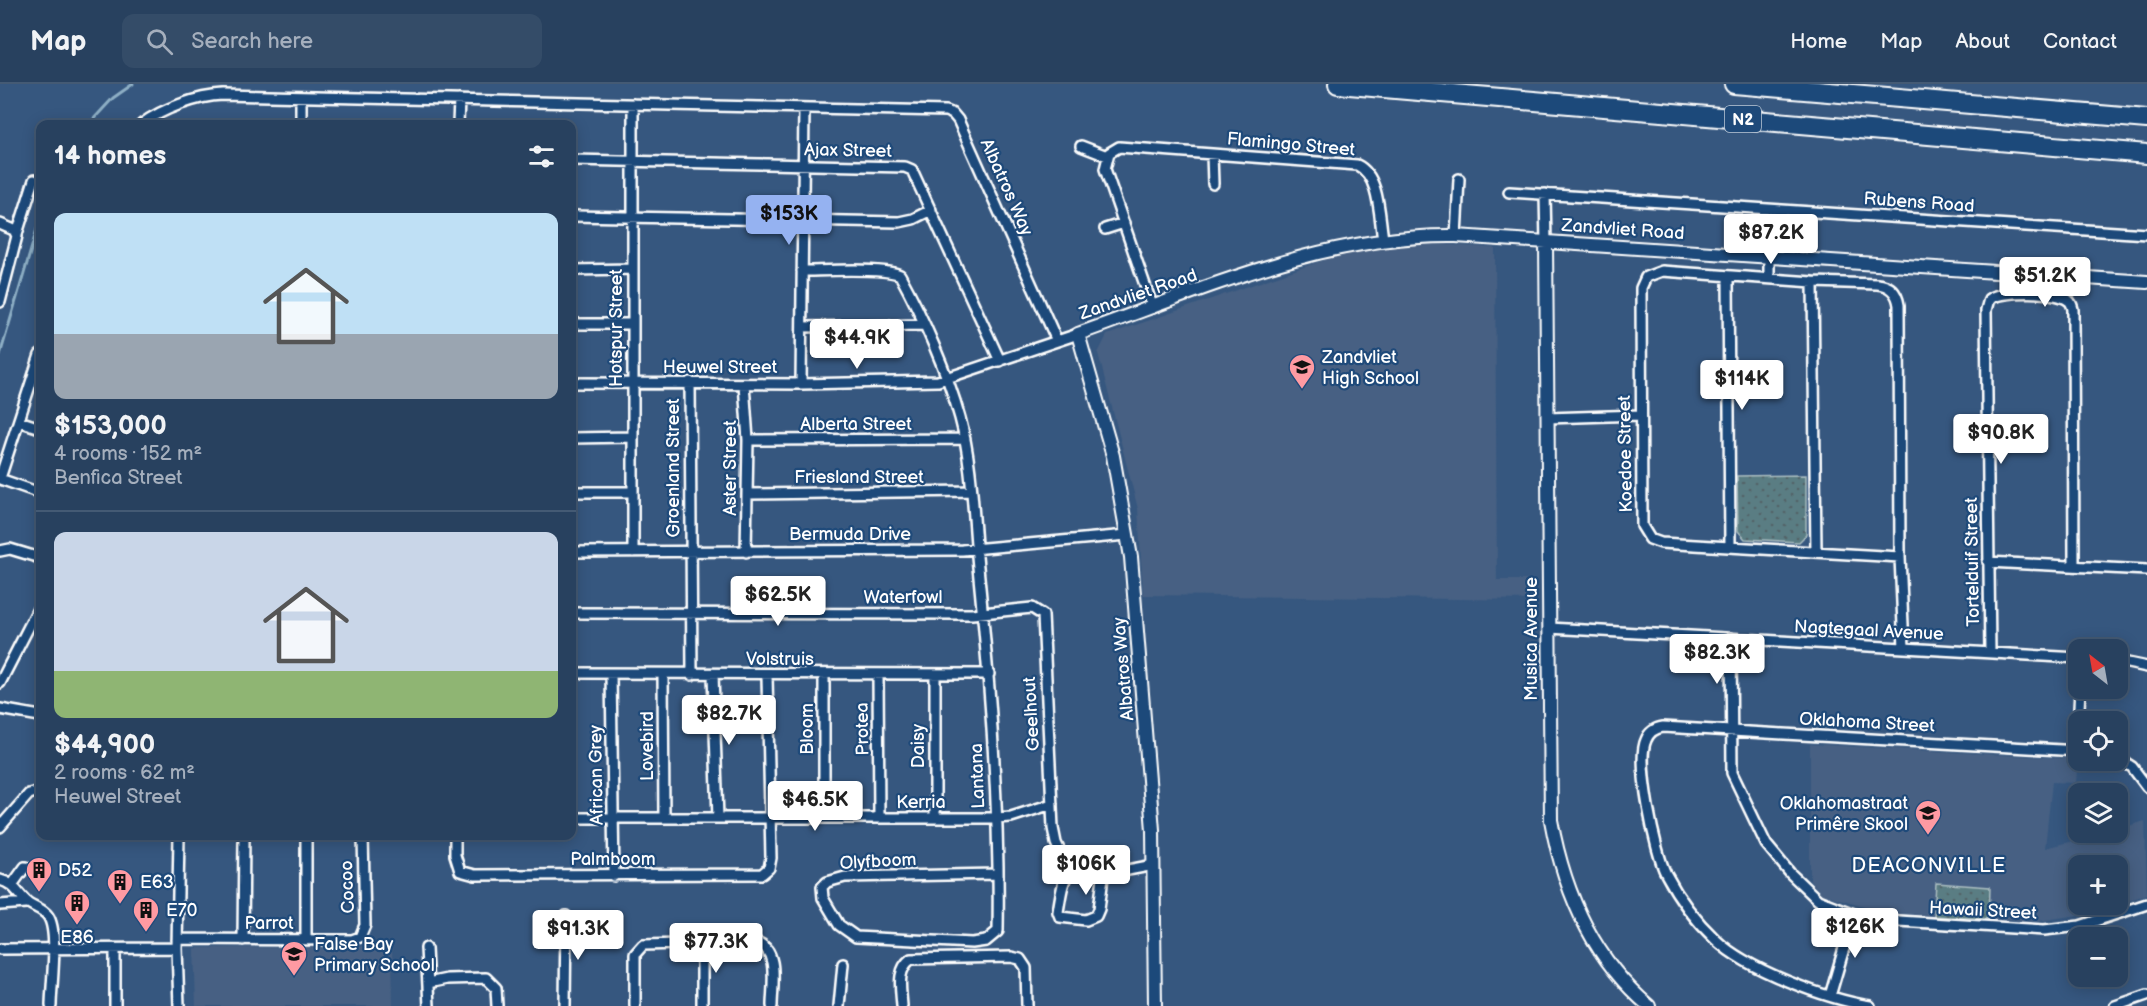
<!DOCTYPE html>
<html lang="en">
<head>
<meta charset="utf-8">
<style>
  :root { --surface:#28415f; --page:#344c68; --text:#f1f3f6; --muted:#a5afbd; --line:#445a74; --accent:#95b2f1 }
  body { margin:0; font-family:"Balsamiq Sans",sans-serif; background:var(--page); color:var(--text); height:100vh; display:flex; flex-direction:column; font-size:22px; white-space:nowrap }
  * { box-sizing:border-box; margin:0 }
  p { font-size:20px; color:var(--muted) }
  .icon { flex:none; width:33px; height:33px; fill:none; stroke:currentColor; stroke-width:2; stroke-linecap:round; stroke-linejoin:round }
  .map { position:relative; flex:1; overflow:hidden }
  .sheet { position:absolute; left:36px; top:36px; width:540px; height:720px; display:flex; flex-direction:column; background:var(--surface); border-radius:12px; box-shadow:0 3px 15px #0003,0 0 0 2px var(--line) }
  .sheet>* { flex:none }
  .needle { width:39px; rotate:329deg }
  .controls { position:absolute; left:2068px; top:555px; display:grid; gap:12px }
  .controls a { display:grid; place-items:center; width:60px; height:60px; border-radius:12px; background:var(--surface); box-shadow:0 3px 15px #0003,0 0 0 2px var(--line); font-size:30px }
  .price { position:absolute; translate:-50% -51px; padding:0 14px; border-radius:6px; background:#fff; color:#222; font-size:20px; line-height:39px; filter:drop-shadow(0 2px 3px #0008) }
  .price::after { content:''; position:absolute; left:50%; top:36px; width:18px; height:14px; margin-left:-9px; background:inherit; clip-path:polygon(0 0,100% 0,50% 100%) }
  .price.active { background:var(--accent); color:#111 }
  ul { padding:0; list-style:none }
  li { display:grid; align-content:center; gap:12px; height:318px; padding:0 18px }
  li+li { border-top:2px solid var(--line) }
  li span { display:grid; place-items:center; height:186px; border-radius:12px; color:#555 }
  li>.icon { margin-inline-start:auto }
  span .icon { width:108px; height:108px; fill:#fffc; stroke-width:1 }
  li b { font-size:26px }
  h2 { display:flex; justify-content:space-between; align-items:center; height:72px; padding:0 18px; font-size:26px }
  header { display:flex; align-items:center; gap:36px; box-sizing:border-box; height:84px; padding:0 30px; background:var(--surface); border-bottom:2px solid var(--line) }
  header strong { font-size:28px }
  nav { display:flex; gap:33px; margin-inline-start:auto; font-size:21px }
  .search { width:420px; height:54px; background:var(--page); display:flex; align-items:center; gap:15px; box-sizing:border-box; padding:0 21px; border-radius:12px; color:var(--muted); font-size:22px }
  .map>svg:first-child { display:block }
</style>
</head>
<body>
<header>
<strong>Map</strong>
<div class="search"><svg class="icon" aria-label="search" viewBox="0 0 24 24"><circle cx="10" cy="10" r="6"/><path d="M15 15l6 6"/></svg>Search here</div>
<nav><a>Home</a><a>Map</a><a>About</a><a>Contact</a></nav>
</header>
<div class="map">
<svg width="2147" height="922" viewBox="0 0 2147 922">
  <defs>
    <pattern id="grass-dots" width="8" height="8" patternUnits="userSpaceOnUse" patternTransform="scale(1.5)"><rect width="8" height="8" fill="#5a7d83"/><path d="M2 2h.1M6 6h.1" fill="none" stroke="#536468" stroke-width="1.8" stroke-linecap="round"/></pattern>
  </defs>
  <rect width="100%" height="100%" fill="#36577f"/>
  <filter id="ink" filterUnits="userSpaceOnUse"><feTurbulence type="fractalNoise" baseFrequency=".0167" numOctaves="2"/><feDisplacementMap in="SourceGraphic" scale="12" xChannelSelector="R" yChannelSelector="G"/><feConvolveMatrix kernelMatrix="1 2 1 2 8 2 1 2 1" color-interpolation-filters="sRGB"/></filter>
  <g filter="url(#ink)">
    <path fill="#466083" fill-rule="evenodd" d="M1413,158l82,6 2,332h35v20l-389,-5 -5,-86 -40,-156 9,-18 237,-82z
      M1810,660l268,15 -2,24 -24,-1 -7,66 60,-15 13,-1v-3l27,-8 2,73 -49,18 -59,9 -151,-8 -66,-19 -12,-13zM2079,782h39v38h-39z
      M392,862l1,60h-197l-2,-58z"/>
    <path fill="url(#grass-dots)" stroke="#acbec1" stroke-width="1.5" d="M1806,391v60l-7,7 -54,-3 -7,-8 -1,-55z
      M1936,799l54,4 -1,32 -55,-3z"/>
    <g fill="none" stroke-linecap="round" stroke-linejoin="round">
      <path stroke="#8eafc5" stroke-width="3" d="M89,40l24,-26 20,-14
        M0,271l40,-136"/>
      <g stroke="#fff" stroke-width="14">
        <path id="minor" d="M142,40c20,-15 55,-28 81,-29l723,16 7,3 5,6 99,221
          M301,40v-27
          M458,40l1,-24
          M1081,62l26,10
          M1212,70l1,30
          M572,76l333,7 7,3 88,191
          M1509,108l638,42
          M1545,110l1,49
          M572,132l327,6 14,-3 18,-9
          M0,140l14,6 3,6 -17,66
          M1105,145l19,-6
          M17,150l17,-54
          M1456,152l3,-57
          M1769,173v21
          M572,186l60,-1
          M802,187c19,0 84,-4 98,4 22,40 48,99 60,143 13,48 13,100 18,149 12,120 22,243 20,364l-12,10 -14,2 -116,-6 -17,-12 -16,-27 -1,-11 5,-5 18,-5 152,-3
          M1728,192l2,270
          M1813,198l3,270
          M1153,224l-48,-139 4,-16 10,-6 238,18c23,11 22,51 26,74
          M572,240h60
          M802,243l121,-2
          M690,298l2,293
          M572,299l229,1 137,-3 140,-47
          M744,300l4,56 -2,112
          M801,300l3,-276
          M1547,334l93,-3
          M19,337l21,7
          M572,354l60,-1
          M748,356l217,-1
          M0,394l40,-123
          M0,395l40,14
          M572,408h60
          M747,410l224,-3
          M0,467l10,-2 30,9
          M572,468l390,-2 165,-15
          M633,468v-448
          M1900,473l-239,-14 -11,-4 -8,-13 -1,-238 5,-11 16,-6 151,11 64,2c13,1 20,8 22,21l1,252 4,91
          M1988,478l159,8
          M572,529l400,1 60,-6 11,7 10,213 3,15 13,28
          M1549,544l530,30
          M1731,554l1,135 34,71 24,29 28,27 36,14 28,6 162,10 36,-4 67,-22
          M1990,569l-4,-343 3,-11c11,-9 70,-9 80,2 2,1 4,7 4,9l1,255
          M2118,577l29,6
          M572,589l417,1
          M611,590l3,202
          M663,590l1,144
          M713,591l5,143
          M824,591v143
          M878,591l1,143
          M0,599l40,-78
          M0,625l40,7
          M2077,666l3,-62
          M2118,674l14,9 15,20
          M572,734h423l16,-1 41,-13
          M935,734v-143
          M0,743l29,-33 11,-3
          M306,752v104
          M455,752v19l5,16 15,4 287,-1 7,-6 2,-10 -4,-182
          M1107,790c-41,-24 -44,6 -49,38l2,5 26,3 10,-4 3,-7 4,-32 9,-4 42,-8
          M0,796c13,3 16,11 25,20 6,7 18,8 23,16 11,16 3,70 3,90
          M12,801l13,-18
          M0,821l26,-2
          M177,855l175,1 8,-3 5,-12 -2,-89
          M243,856l1,-104
          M702,859v63
          M426,864l3,58
          M0,865l177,-1
          M115,865v57
          M428,899l19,-4 39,-1 10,10 1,18
          M1830,912l24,-82
          M179,922l-2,-58 2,-112
          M565,922l1,-90
          M635,922v-52l8,-9 113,-3c24,7 16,45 16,64
          M839,922l4,-42
          M902,922c-1,-17 -6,-36 9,-47l100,-2 9,2 6,9 1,38
          M1870,922c-43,-7 -123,-36 -154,-66 -19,-18 -38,-43 -50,-66 -11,-21 -30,-113 -20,-134 3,-8 10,-12 17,-13l416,24
          M2115,922l32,-11"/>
      </g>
      <g stroke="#fff" stroke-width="16">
        <path id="tertiary" d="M1546,159l5,577c13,72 41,138 98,186
          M1155,922l-2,-176 -22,-273 -18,-101 -35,-122c122,-43 246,-100 378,-98l691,46"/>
      </g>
      <g stroke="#fff" stroke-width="22">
        <path id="motorway" d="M1338,0l809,70
          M1734,0l413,35"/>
      </g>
      <use href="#minor" stroke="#1f4a7a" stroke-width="9"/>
      <use href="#tertiary" stroke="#1f4a7a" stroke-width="12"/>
      <use href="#motorway" stroke="#1f4a7a" stroke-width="18"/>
    </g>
  </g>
  <defs>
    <g id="school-pin" transform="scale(1.35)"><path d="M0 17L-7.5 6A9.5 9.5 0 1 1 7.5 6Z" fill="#ff9aa2" stroke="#1f4a7a"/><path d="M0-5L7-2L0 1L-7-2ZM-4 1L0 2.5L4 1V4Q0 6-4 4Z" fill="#111"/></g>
    <g id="building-pin" transform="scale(1.35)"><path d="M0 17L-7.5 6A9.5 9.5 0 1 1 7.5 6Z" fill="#ff9aa2" stroke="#1f4a7a"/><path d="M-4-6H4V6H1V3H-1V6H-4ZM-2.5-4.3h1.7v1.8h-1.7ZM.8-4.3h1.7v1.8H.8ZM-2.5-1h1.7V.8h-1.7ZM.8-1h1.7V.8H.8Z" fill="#111"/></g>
  </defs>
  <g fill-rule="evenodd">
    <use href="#school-pin" x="1302" y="283"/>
    <use href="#school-pin" x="1928" y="729"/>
    <use href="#building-pin" x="39" y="786"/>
    <use href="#building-pin" x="120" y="798"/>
    <use href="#building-pin" x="77" y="819"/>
    <use href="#building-pin" x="146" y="826"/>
    <use href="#school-pin" x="294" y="870"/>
  </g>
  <g text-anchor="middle" stroke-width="4.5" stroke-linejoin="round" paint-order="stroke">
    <rect fill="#1f4a7a" stroke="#bcc9d7" stroke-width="1.5" x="1725" y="22" width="36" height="26" rx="4.5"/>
    <g font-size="16" font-weight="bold" fill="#fff">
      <text x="1743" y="41">N2</text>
    </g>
    <g font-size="18" fill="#fff" stroke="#1f4a7a">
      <text transform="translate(1291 60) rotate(5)" y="6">Flamingo Street</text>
      <text transform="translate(848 66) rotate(1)" y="6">Ajax Street</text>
      <text transform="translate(1007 103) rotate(66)" y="6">Albatros Way</text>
      <text transform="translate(1919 118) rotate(4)" y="6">Rubens Road</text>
      <text transform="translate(1623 145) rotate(4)" y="6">Zandvliet Road</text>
      <text transform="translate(1138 210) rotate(-19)" y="6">Zandvliet Road</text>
      <text transform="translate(616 244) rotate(-90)" y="6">Hotspur Street</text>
      <text x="720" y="289">Heuwel Street</text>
      <text x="856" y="346">Alberta Street</text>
      <text transform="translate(1625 370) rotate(-91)" y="6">Koedoe Street</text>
      <text transform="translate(673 384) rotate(-90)" y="6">Groenland Street</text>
      <text transform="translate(730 384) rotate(-90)" y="6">Aster Street</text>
      <text x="859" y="399">Friesland Street</text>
      <text x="850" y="456">Bermuda Drive</text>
      <text transform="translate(1972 478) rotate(-91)" y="6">Tortelduif Street</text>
      <text x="903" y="519">Waterfowl</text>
      <text transform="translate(1869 546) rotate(3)" y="6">Nagtegaal Avenue</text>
      <text transform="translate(1531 555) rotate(-90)" y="6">Musica Avenue</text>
      <text x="780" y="581">Volstruis</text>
      <text transform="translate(1123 585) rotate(-95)" y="6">Albatros Way</text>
      <text transform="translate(1031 630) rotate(-93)" y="6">Geelhout</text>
      <text transform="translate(1867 638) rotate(3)" y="6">Oklahoma Street</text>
      <text transform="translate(807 645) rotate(-90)" y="6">Bloom</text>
      <text transform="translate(862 645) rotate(-91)" y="6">Protea</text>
      <text transform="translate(647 662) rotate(-90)" y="6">Lovebird</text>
      <text transform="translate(918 662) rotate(-90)" y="6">Daisy</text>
      <text transform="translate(596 691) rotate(-91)" y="6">African Grey</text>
      <text transform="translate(977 692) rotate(-92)" y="6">Lantana</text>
      <text x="921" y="724">Kerria</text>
      <text x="613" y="781">Palmboom</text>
      <text transform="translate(878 777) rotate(-3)" y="6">Olyfboom</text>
      <text transform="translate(347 803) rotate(-92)" y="6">Cocoo</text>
      <text transform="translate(1983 826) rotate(3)" y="6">Hawaii Street</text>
      <text x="269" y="845">Parrot</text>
    </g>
    <g font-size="18" fill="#fff" stroke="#1f4a7a" text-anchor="start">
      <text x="1322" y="279">Zandvliet<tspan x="1322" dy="21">High School</tspan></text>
      <text x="1908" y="725" text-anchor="end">Oklahomastraat<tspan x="1908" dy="21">Primêre Skool</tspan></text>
      <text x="58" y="792">D52</text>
      <text x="140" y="804">E63</text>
      <text x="166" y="832">E70</text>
      <text x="77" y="859" text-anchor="middle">E86</text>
      <text x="314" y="866">False Bay<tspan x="314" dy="21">Primary School</tspan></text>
    </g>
    <g font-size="20" letter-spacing="1.5" fill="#fff" stroke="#1f4a7a">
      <text x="1929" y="788">DEACONVILLE</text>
    </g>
  </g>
</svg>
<div class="controls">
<a><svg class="needle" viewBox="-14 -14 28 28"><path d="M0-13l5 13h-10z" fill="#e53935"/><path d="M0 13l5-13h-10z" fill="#a5afbd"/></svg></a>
<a><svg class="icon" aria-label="locate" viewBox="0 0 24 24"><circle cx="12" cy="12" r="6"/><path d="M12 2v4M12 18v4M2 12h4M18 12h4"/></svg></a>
<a><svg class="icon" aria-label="layers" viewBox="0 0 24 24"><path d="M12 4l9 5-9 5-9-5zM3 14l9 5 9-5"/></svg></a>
<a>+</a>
<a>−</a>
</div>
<b class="price active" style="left:789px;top:162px">$153K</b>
<b class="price" style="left:1771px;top:181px">$87.2K</b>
<b class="price" style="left:2045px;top:224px">$51.2K</b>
<b class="price" style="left:857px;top:286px">$44.9K</b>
<b class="price" style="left:1742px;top:327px">$114K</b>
<b class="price" style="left:2001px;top:381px">$90.8K</b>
<b class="price" style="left:778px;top:543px">$62.5K</b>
<b class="price" style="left:1717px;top:601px">$82.3K</b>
<b class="price" style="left:729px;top:662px">$82.7K</b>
<b class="price" style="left:815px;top:748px">$46.5K</b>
<b class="price" style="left:1086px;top:812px">$106K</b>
<b class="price" style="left:1855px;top:875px">$126K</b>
<b class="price" style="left:578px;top:877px">$91.3K</b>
<b class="price" style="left:716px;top:890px">$77.3K</b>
<section class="sheet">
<h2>14 homes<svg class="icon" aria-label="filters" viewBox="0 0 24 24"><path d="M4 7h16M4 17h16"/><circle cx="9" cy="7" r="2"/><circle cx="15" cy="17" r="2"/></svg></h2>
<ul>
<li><span style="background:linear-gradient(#bfe0f5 65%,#9aa5b1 0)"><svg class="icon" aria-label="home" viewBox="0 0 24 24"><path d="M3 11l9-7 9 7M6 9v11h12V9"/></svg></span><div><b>$153,000</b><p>4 rooms · 152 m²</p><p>Benfica Street</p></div></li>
<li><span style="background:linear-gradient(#c9d6e8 75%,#8fb573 0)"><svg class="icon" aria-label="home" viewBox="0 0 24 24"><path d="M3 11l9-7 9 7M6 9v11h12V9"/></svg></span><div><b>$44,900</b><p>2 rooms · 62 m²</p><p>Heuwel Street</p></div></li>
</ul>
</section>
</div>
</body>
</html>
